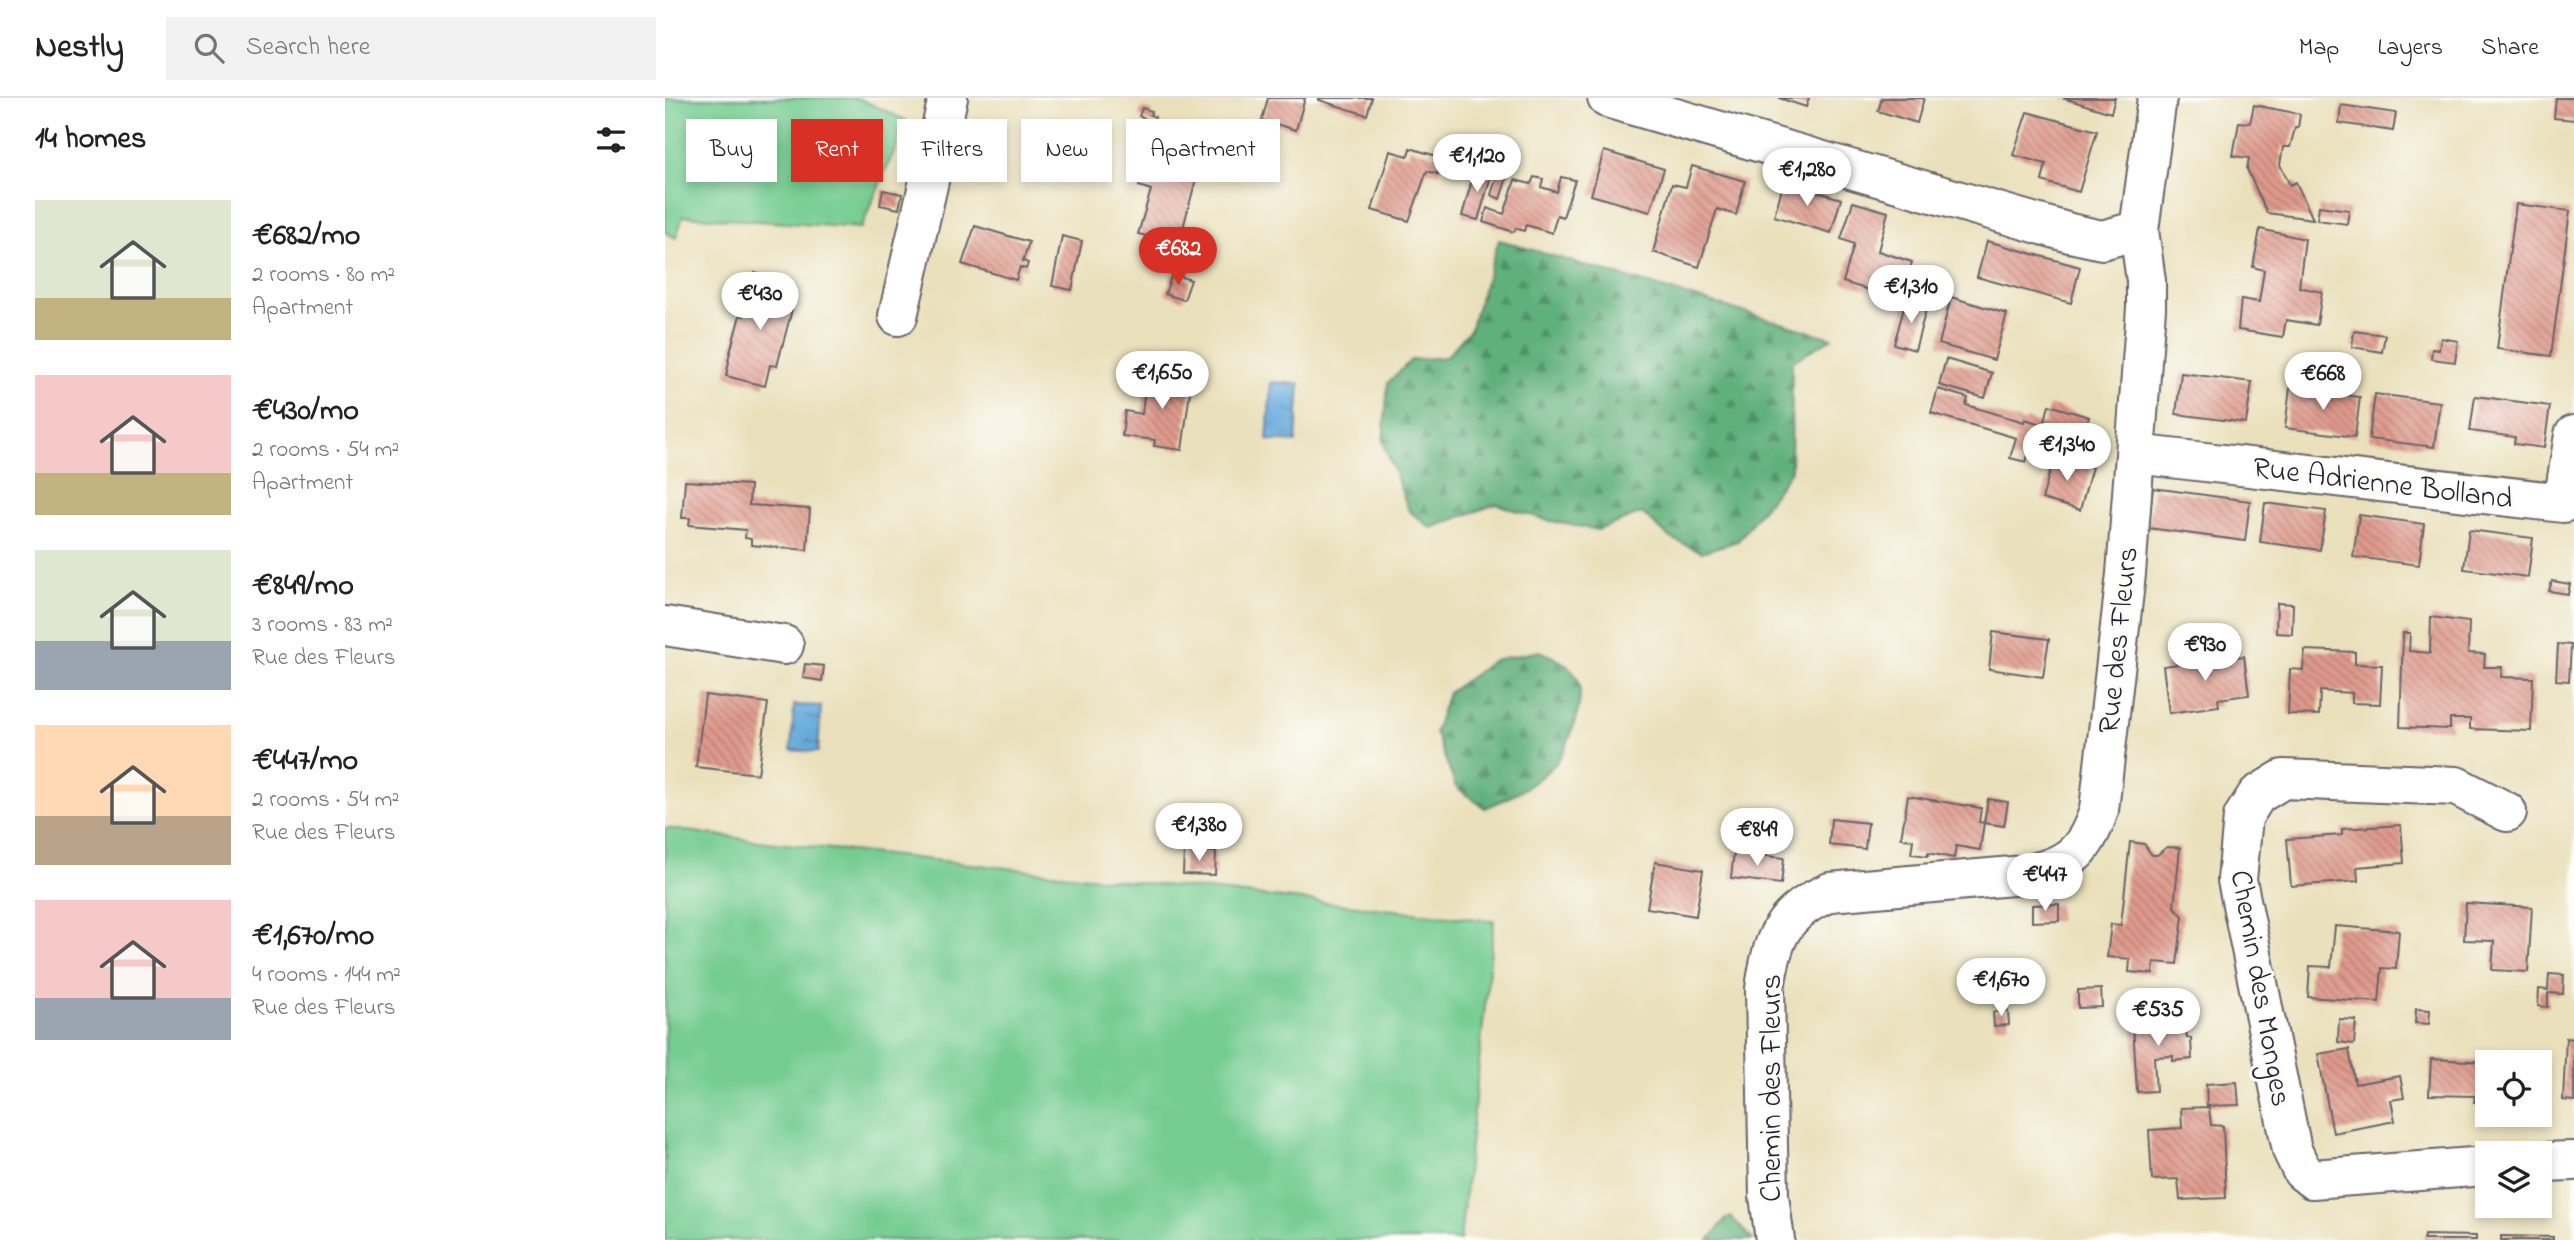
<!DOCTYPE html>
<html lang="en">
<head>
<meta charset="utf-8">
<style>
  :root { --surface:#fff; --page:#f2f2f2; --text:#222; --muted:#767676; --line:#e0e0e0; --accent:#d93025 }
  body { margin:0; font-family:"Indie Flower",sans-serif; background:var(--page); color:var(--text); height:100vh; display:flex; flex-direction:column; font-size:26px; white-space:nowrap }
  * { box-sizing:border-box; margin:0 }
  p { font-size:23px; color:var(--muted) }
  .icon { flex:none; width:38px; height:38px; fill:none; stroke:currentColor; stroke-width:2; stroke-linecap:round; stroke-linejoin:round }
  .map { position:relative; flex:1; overflow:hidden }
  .panel { display:flex; flex-direction:column; background:var(--surface); width:665px }
  .panel>* { flex:none }
  .banner { position:absolute; left:21px; top:21px; width:665px; height:63px; display:flex; gap:14px }
  .buttons { position:absolute; left:1810px; top:952px; display:grid; gap:14px }
  .buttons a { display:grid; place-items:center; width:77px; height:77px; border-radius:0px; background:var(--surface); box-shadow:0 4px 10px #0003; font-size:35px }
  .price { position:absolute; translate:-50% -60px; padding:0 16px; border-radius:24px; background:#fff; color:#222; font-size:23px; line-height:46px; filter:drop-shadow(0 2px 4px #0008) }
  .price::after { content:''; position:absolute; left:50%; top:42px; width:21px; height:16px; margin-left:-10px; background:inherit; clip-path:polygon(0 0,100% 0,50% 100%) }
  .price.selected { background:var(--accent); color:#fff }
  ul { padding:0; list-style:none }
  li { display:flex; align-items:center; gap:21px; height:175px; padding:0 35px }
  li span { display:grid; place-items:center; flex:none; width:196px; height:140px; border-radius:0px; color:#555 }
  li>.icon { margin-inline-start:auto }
  span .icon { width:84px; height:84px; fill:#fffc; stroke-width:1 }
  li b { font-size:30px }
  h2 { display:flex; justify-content:space-between; align-items:center; height:84px; padding:0 35px; font-size:30px }
  .chip { padding:0 24px; border-radius:0px; background:var(--surface); box-shadow:0 4px 10px #0003; font-size:24px; line-height:63px }
  .chip.selected { background:var(--accent); color:#fff }
  header { display:flex; align-items:center; gap:42px; box-sizing:border-box; height:98px; padding:0 35px; background:var(--surface); border-bottom:2px solid var(--line) }
  header strong { font-size:33px }
  nav { display:flex; gap:38px; margin-inline-start:auto; font-size:24px }
  .search { width:490px; height:63px; background:var(--page); display:flex; align-items:center; gap:18px; box-sizing:border-box; padding:0 24px; border-radius:0px; color:var(--muted); font-size:26px }
  main { display:flex; flex:1; min-height:0 }
  .map>svg:first-child { display:block }
</style>
</head>
<body>
<header>
<strong>Nestly</strong>
<div class="search"><svg class="icon" aria-label="search" viewBox="0 0 24 24"><circle cx="10" cy="10" r="6"/><path d="M15 15l6 6"/></svg>Search here</div>
<nav><a>Map</a><a>Layers</a><a>Share</a></nav>
</header>
<main>
<section class="panel">
<h2>14 homes<svg class="icon" aria-label="filters" viewBox="0 0 24 24"><path d="M4 7h16M4 17h16"/><circle cx="9" cy="7" r="2"/><circle cx="15" cy="17" r="2"/></svg></h2>
<ul>
<li><span style="background:linear-gradient(#dfe7d0 70%,#c2b280 0)"><svg class="icon" aria-label="home" viewBox="0 0 24 24"><path d="M3 11l9-7 9 7M6 9v11h12V9"/></svg></span><div><b>€682/mo</b><p>2 rooms · 80 m²</p><p>Apartment</p></div></li>
<li><span style="background:linear-gradient(#f6c9c9 70%,#c2b280 0)"><svg class="icon" aria-label="home" viewBox="0 0 24 24"><path d="M3 11l9-7 9 7M6 9v11h12V9"/></svg></span><div><b>€430/mo</b><p>2 rooms · 54 m²</p><p>Apartment</p></div></li>
<li><span style="background:linear-gradient(#dfe7d0 65%,#9aa5b1 0)"><svg class="icon" aria-label="home" viewBox="0 0 24 24"><path d="M3 11l9-7 9 7M6 9v11h12V9"/></svg></span><div><b>€849/mo</b><p>3 rooms · 83 m²</p><p>Rue des Fleurs</p></div></li>
<li><span style="background:linear-gradient(#ffd9b3 65%,#b9a48a 0)"><svg class="icon" aria-label="home" viewBox="0 0 24 24"><path d="M3 11l9-7 9 7M6 9v11h12V9"/></svg></span><div><b>€447/mo</b><p>2 rooms · 54 m²</p><p>Rue des Fleurs</p></div></li>
<li><span style="background:linear-gradient(#f6c9c9 70%,#9aa5b1 0)"><svg class="icon" aria-label="home" viewBox="0 0 24 24"><path d="M3 11l9-7 9 7M6 9v11h12V9"/></svg></span><div><b>€1,670/mo</b><p>4 rooms · 144 m²</p><p>Rue des Fleurs</p></div></li>
</ul>
</section>
<div class="map">
<svg width="1909" height="1142" viewBox="0 0 1909 1142">
  <defs>
    <pattern id="forest-firs" width="22" height="20" patternUnits="userSpaceOnUse" patternTransform="scale(1.75)"><rect width="22" height="20" fill="#60b07b"/><path d="M5 1l3.5 6h-7zM16 11l3.5 6h-7z" fill="#4f8f66"/></pattern>
    <pattern id="water-ripples" width="26" height="14" patternUnits="userSpaceOnUse" patternTransform="scale(1.75)"><rect width="26" height="14" fill="#66aadb"/><path d="M2 4q2-2 4 0t4 0M15 11q2-2 4 0t4 0" fill="none" stroke="#548ab3"/></pattern>
    <pattern id="building-back-hatch" width="6" height="6" patternUnits="userSpaceOnUse" patternTransform="scale(1.75)"><rect width="6" height="6" fill="#df9a8c"/><path d="M-1 5l2 2M0 0l6 6M5-1l2 2" fill="none" stroke="#b47d74"/></pattern>
  </defs>
  <rect width="100%" height="100%" fill="#fdfcf7"/>
  <filter id="ink" filterUnits="userSpaceOnUse"><feTurbulence type="fractalNoise" baseFrequency=".0143" numOctaves="2"/><feDisplacementMap in="SourceGraphic" scale="14" xChannelSelector="R" yChannelSelector="G"/><feConvolveMatrix kernelMatrix="1 2 1 2 8 2 1 2 1" color-interpolation-filters="sRGB"/></filter>
  <filter id="wash" filterUnits="userSpaceOnUse"><feTurbulence type="fractalNoise" baseFrequency=".00686" numOctaves="4" result="noise"/><feDisplacementMap in="SourceGraphic" scale="28" xChannelSelector="R" yChannelSelector="G"/><feGaussianBlur stdDeviation="1.57" result="paint"/><feColorMatrix in="noise" values="0 0 0 0 0 0 0 0 0 0 0 0 0 0 0 0 0 1.4 0 .05"/><feComposite in="paint" operator="in"/></filter>
  <g filter="url(#wash)">
    <rect width="100%" height="100%" fill="#eae0bc"/>
    <path fill="url(#forest-firs)" stroke="#41695b" stroke-width="2" d="M834,142l333,98 -40,24 -1,109 -53,70 -36,11 -32,-14 -28,-25 -44,17 -52,-10 -50,-16 -65,24 -22,-17 -26,-69 5,-59 23,-23 35,-3 24,-27z
      M875,553c15,7 31,13 38,29 8,19 -10,72 -25,86 -21,20 -41,31 -68,42l-29,-21 -21,-55 13,-39 46,-33z
      M1066,1119l22,23h-44l16,-20z"/>
    <path fill="#75cc91" stroke="#4c7766" stroke-width="2" d="M0,0h193l49,23 -46,107 -178,-12 -7,22 -11,-6z
      M0,730l93,13 736,80 -34,319h-795z"/>
    <path fill="url(#water-ripples)" stroke="#44668b" stroke-width="2" d="M606,284l29,2 -4,58 -29,-2z
      M129,607l27,1 -3,46 -27,-2z"/>
    <g id="blocks">
      <path fill="url(#building-back-hatch)" d="M603,0h37l-9,32 -34,-10z
        M654,0h53l-5,17 -48,-15z
        M1114,0h30l-3,9z
        M1217,0h42l-7,25 -39,-12z
        M1398,0h52l-4,15z
        M1891,0h18v22l-20,-2z
        M1589,7l46,9 -2,14h-3l-5,19h-7l-3,18 10,20 6,-3 17,37 -46,-6 -20,-44 2,-11 -16,-2 6,-34 11,1z
        M1676,7l55,8 -3,18 -54,-8z
        M477,10l10,3 -2,4 5,2 -1,6 -15,-7z
        M1362,14l70,19 -18,61 -37,-11 4,-17 -33,-9z
        M373,33l9,3 -4,13 -10,-3z
        M745,50l33,10 -5,16 -11,-3 -18,50 -37,-11 18,-59 18,5z
        M484,53l51,13 -21,79 -41,-9 13,-44 -12,-4z
        M939,53l60,18 -14,43 -59,-17z
        M839,55l10,3 -14,43 -9,-4z
        M1027,68l53,15 -9,34 -19,-6 -18,58 -46,-15 19,-68 14,3z
        M810,71l17,4 -14,47 -16,-4z
        M869,79l9,2 -2,8 16,5 4,-15 14,3 -12,37 -6,-2 -5,18 -26,-8 -2,6 -8,-3 -2,4 -31,-10 4,-14 17,6 11,-34 16,4z
        M1119,84l57,17 -10,34 -57,-17z
        M218,92l19,4 -3,15 -19,-4z
        M1188,104l35,10 -10,39 34,11 -11,38 -58,-18 11,-38 -13,-5z
        M1851,106l54,7 -19,145 -54,-7z
        M1654,108l30,4 -2,14 -30,-4z
        M310,128l54,16 -6,19 5,2 -2,6 -6,-2 -4,13 -54,-16z
        M1595,131l45,10 -6,48 23,5 -5,33 -31,-5 -3,17 -45,-7 3,-31 18,3 5,-32 -11,-3z
        M397,138l20,5 -10,49 -20,-4z
        M1322,143l93,26 -9,36 -94,-26z
        M90,175l27,7 -4,18 16,4 -17,64 -7,-1 -5,21 -39,-10 3,-15 -1,-1 12,-45 4,1z
        M507,176l19,6 -7,20 -19,-6z
        M1286,199l56,17 -13,46 -55,-16z
        M1241,202l21,6 -12,44 -21,-6z
        M1689,233l31,4 -3,17 -30,-5z
        M1776,240l17,3 -3,21 -24,-3 1,-10 7,1z
        M1281,261l46,14 -7,25 -46,-13z
        M482,273l45,6 -10,73 -28,-4 1,-6 -33,-4 3,-25 17,3z
        M1516,275l71,9 -6,41 -70,-9z
        M1625,290l70,9 -5,40 -70,-9z
        M1273,291l30,9 -2,7 58,17 1,-3 19,6 5,-20 40,12 -12,38 -45,-13 -6,20 -16,-4 6,-20 -85,-25z
        M1710,296l65,8 -6,45 -65,-8z
        M1810,298l75,10 -6,42 -30,-4 1,-7 -45,-6z
        M1389,359l38,10 -12,43 -38,-11z
        M20,383l65,4 -1,20 61,4 -3,41 -56,-5v-6l-6,-1 1,-8 -57,-5 1,-7h-8z
        M1488,390l97,13 -5,40 -97,-13z
        M1600,405l61,8 -6,39 -60,-8z
        M1694,417l65,9 -5,41 -66,-8z
        M1804,432l64,8 -5,39 -64,-8z
        M1887,483l18,3 -2,10 -19,-3z
        M1612,505l16,1 -1,30 -16,-1z
        M1766,519l38,5 -1,31 17,1 -1,13h18l-1,10 32,1 -2,53 -61,-2v-10h-20v10l-50,-2 3,-94h7l-1,18 21,2z
        M1328,534l56,7 -6,38 -54,-8z
        M1893,546l13,1 -2,36 -13,-1z
        M1640,552l50,2v12l27,1 -2,39 -28,-1v-10l-32,-2 -1,24 -31,-1 2,-45 13,1z
        M1579,558l5,39 -31,4 1,7 -50,7 -6,-47z
        M140,566l19,2 -2,15 -19,-3z
        M40,597l63,8 -10,71 -62,-7z
        M1243,698l73,12 -2,14 5,1 4,-24 20,3 -4,24 -20,-3 -4,27 -24,-4 -2,12 -26,-5v3l-17,-2 2,-14 -12,-2z
        M1166,721l37,4 -3,26 -36,-4z
        M1736,727l3,38 -47,4 1,14 -67,5 -4,-47 55,-4v-6z
        M1465,744l14,2 8,11h5l10,-8 13,1 -6,59 9,9 -6,48 -23,-2 -1,12 -24,-2 1,-13 -23,-2 4,-33 10,1z
        M519,752l32,2 -1,23 -32,-1z
        M1069,754l50,6 -3,26 -50,-6z
        M990,764l48,8 -7,46 -49,-8z
        M1801,805l66,4 -4,65 -36,-2 2,-29 -30,-1z
        M1394,806v17l-27,1v-17z
        M1670,828l64,5 -3,38 -14,-1 -3,34 -71,-5 2,-31 21,1z
        M1884,876l15,1 -1,19 -15,-1v14l-10,-1 1,-17 9,1z
        M1436,891l1,18 -24,1v-18z
        M1751,911l14,1 -1,14 -14,-1z
        M1343,913l1,14 -15,1 -1,-14z
        M1503,919l5,5 12,-1 2,17h4l1,21 -19,2v-5l-19,1 2,34 -19,1 -4,-68 18,-1v-5z
        M1674,921l17,1 -2,24 -16,-2z
        M1901,940l8,1v62l-11,-1z
        M1684,951l6,35 45,-8 4,22 -13,2 4,21 -62,12 -15,-79z
        M1766,961l56,3v51h-4v-11h-9l1,-6 -46,-1z
        M1572,984l2,23 -32,1 -1,-22z
        M1544,1009l2,18 12,1 3,72 -46,2 -2,-21 -26,1 -3,-50 33,-2 -1,-20z
        M1759,1137l52,1v4h-53z
        M1836,1138l52,1v3h-52z"/>
    </g>
  </g>
  <g filter="url(#ink)">
    <use href="#blocks" fill-opacity="0" stroke="#686468" stroke-width="2"/>
    <g fill="none" stroke-linecap="round" stroke-linejoin="round">
      <g stroke="#686468" stroke-width="42">
        <path id="minor" d="M942,0l463,135 32,7 37,-10
          M233,218l50,-218
          M1470,356l428,49 11,-68
          M0,528l119,19
          M1874,1064l35,-1
          M1822,1068l-175,13 -10,-8 -10,-21 -55,-270 6,-63 14,-22 26,-16 173,7 51,26
          M1110,1142l-6,-44 -4,-207c7,-50 16,-76 65,-97l194,-17c43,-9 61,-21 75,-65l27,-236 20,-266v-27l-7,-51 18,-132"/>
      </g>
      <use href="#minor" stroke="#fff" stroke-width="38"/>
    </g>
  </g>
  <g text-anchor="middle" stroke-width="6" stroke-linejoin="round" paint-order="stroke">
    <g font-size="30" fill="#22223b" stroke="#fdfcf7">
      <text transform="translate(1718 384) rotate(7)" y="10">Rue Adrienne Bolland</text>
      <text transform="translate(1452 542) rotate(-84)" y="10">Rue des Fleurs</text>
      <text transform="translate(1597 890) rotate(80)" y="10">Chemin des Monges</text>
      <text transform="translate(1105 990) rotate(-90)" y="10">Chemin des Fleurs</text>
    </g>
  </g>
</svg>
<div class="buttons">
<a><svg class="icon" aria-label="locate" viewBox="0 0 24 24"><circle cx="12" cy="12" r="6"/><path d="M12 2v4M12 18v4M2 12h4M18 12h4"/></svg></a>
<a><svg class="icon" aria-label="layers" viewBox="0 0 24 24"><path d="M12 4l9 5-9 5-9-5zM3 14l9 5 9-5"/></svg></a>
</div>
<b class="price" style="left:812px;top:96px">€1,120</b>
<b class="price" style="left:1142px;top:110px">€1,280</b>
<b class="price selected" style="left:513px;top:189px">€682</b>
<b class="price" style="left:1246px;top:227px">€1,310</b>
<b class="price" style="left:95px;top:234px">€430</b>
<b class="price" style="left:497px;top:313px">€1,650</b>
<b class="price" style="left:1658px;top:314px">€668</b>
<b class="price" style="left:1402px;top:385px">€1,340</b>
<b class="price" style="left:1540px;top:585px">€930</b>
<b class="price" style="left:534px;top:765px">€1,380</b>
<b class="price" style="left:1092px;top:770px">€849</b>
<b class="price" style="left:1380px;top:815px">€447</b>
<b class="price" style="left:1336px;top:920px">€1,670</b>
<b class="price" style="left:1493px;top:950px">€535</b>
<div class="banner">
<a class="chip">Buy</a>
<a class="chip selected">Rent</a>
<a class="chip">Filters</a>
<a class="chip">New</a>
<a class="chip">Apartment</a>
</div>
</div>
</main>
</body>
</html>
